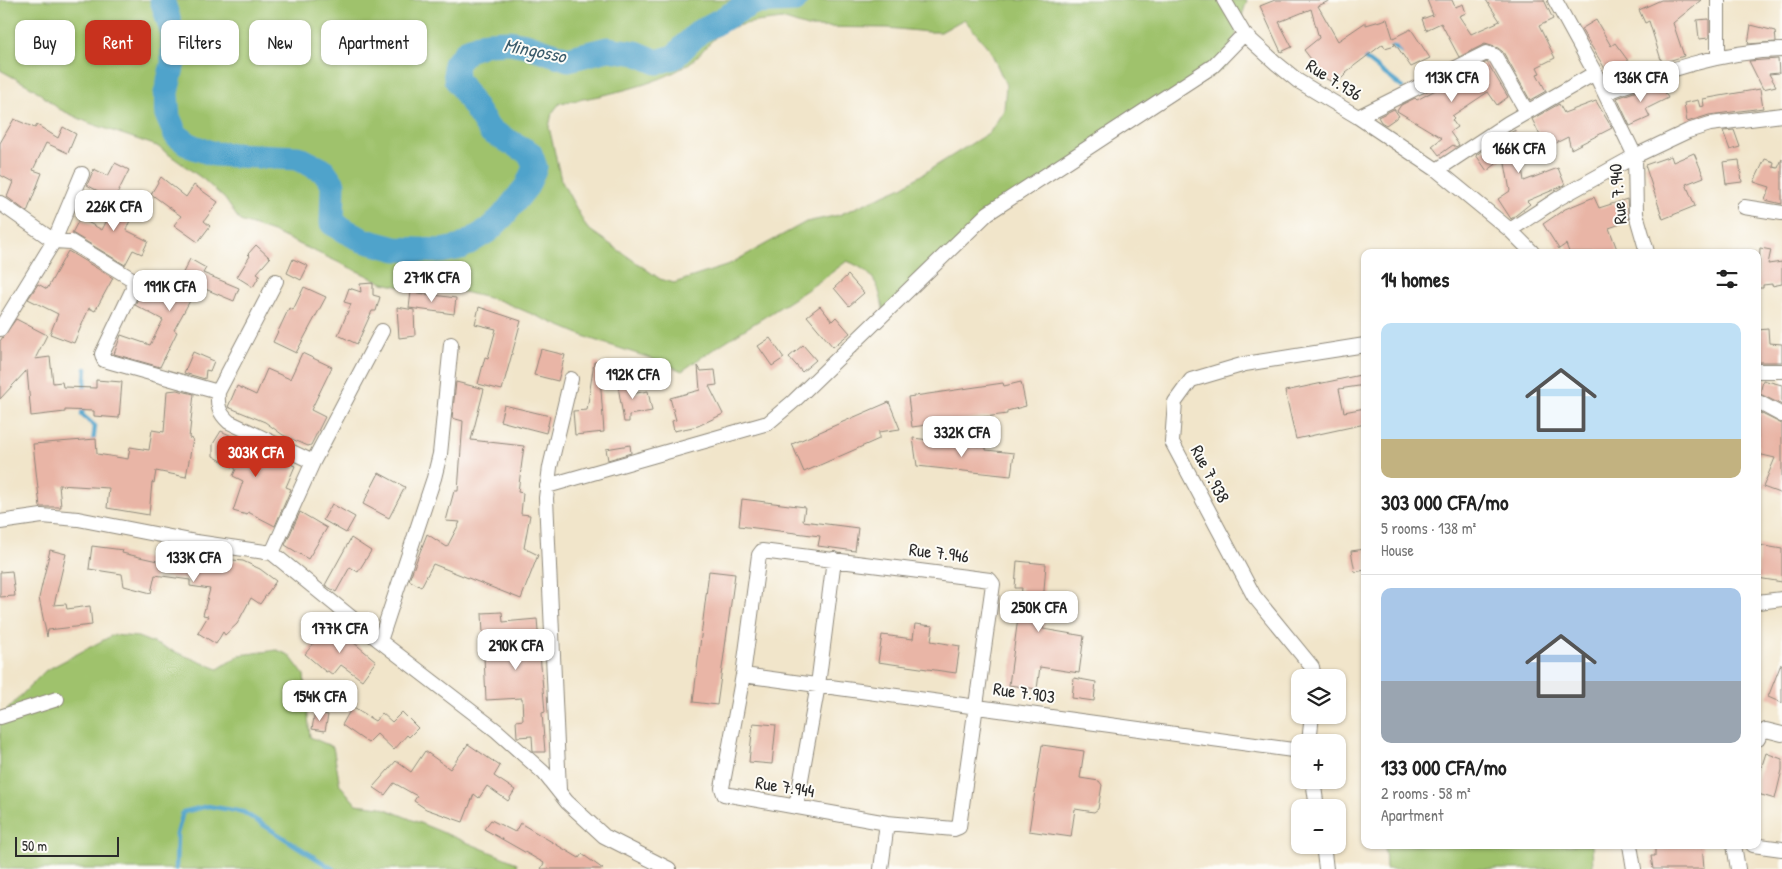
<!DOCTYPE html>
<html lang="en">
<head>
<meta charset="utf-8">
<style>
  :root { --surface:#fff; --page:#f2f2f2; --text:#222; --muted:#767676; --line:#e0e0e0; --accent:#c8321e }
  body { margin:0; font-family:"Patrick Hand",sans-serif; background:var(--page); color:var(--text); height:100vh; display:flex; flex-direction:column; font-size:19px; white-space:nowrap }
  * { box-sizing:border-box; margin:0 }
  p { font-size:16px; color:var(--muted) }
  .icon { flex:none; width:28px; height:28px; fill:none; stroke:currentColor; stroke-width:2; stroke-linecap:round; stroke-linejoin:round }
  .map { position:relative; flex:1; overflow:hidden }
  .details { position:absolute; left:1361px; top:249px; width:400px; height:600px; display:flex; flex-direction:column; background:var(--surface); border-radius:10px; box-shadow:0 1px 4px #0004 }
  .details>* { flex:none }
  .hud { position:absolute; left:15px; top:20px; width:475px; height:45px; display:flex; gap:10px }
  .tools { position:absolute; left:1291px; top:669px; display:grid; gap:10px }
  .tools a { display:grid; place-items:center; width:55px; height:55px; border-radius:10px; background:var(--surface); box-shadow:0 1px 4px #0004; font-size:25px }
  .scale { position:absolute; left:15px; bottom:12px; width:104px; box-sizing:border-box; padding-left:5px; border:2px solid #2b2b2b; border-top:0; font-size:14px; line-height:18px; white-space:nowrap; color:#2b2b2b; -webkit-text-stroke:4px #fdfcf7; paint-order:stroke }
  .price { position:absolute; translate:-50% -42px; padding:0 11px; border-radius:10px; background:#fff; color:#222; font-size:16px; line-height:32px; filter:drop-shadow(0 1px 2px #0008) }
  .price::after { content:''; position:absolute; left:50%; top:30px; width:15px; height:11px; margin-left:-8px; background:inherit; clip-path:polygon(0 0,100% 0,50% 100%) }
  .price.selected { background:var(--accent); color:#fff }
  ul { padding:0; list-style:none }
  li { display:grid; align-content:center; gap:10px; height:265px; padding:0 20px }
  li+li { border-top:1px solid var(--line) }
  li span { display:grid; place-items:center; height:155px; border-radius:10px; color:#555 }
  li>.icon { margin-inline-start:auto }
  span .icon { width:90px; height:90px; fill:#fffc; stroke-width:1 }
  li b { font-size:21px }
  h2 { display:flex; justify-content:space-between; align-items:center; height:60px; padding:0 20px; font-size:21px }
  .pill { padding:0 18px; border-radius:10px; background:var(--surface); box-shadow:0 1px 4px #0004; font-size:18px; line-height:45px }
  .pill.selected { background:var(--accent); color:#fff }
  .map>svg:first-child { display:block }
</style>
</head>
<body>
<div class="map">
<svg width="1782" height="869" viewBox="0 0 1782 869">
  <rect width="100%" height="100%" fill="#fdfcf7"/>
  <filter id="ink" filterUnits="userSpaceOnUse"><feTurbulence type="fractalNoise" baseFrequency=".02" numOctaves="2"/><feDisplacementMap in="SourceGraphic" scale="10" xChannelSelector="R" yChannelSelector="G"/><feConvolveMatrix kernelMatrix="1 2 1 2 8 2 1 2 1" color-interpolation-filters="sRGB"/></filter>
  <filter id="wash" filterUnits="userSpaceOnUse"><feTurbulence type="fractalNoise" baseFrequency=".0096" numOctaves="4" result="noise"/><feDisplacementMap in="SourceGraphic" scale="20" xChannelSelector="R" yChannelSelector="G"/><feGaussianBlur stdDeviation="1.12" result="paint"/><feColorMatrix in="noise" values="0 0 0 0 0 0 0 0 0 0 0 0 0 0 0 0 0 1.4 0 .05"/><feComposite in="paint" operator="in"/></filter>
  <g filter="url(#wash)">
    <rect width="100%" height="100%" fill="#f1e5ca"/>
    <path fill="#9fc26c" stroke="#65764c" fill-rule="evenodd" d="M0,0h1247l-21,67 -224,141 -117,111c-6,-31 -6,-45 -38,-58 -52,41 -112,71 -165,110l-32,-13 -59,-19 -90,-38 -46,-11 -33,-5 -12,4 -27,-6 -110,-51 -33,-11 -15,-22 -22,-20 -46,-33 -68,-23 -30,-14 -26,-21 -33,-18zM782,19l25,8 81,1 40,4h13l23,-13 26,31 16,35 -2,25 -14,22 -88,55 -63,28 -33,7 -80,44 -52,17 -14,-4 -73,-51 -26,-48 -12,-53 3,-14 8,-10c37,-6 97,-17 128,-39 11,-7 18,-19 28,-27 17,-15 45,-15 66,-18z
      M113,635l25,2 80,32 22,-14 37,-5 12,5 15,20 6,62 23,10 7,38 16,19 25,3 136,56v6h-517v-152l45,-46z
      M1385,845h207l1,24h-207z"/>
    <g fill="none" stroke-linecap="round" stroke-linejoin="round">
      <path stroke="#50a3cb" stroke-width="4.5" d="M1389,44l16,10
        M1363,57l39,30
        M84,392l2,-23
        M83,405l-1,10 13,11 -2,17
        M176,869l1,-35 6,-22 25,-6 35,6 90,57"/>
      <path stroke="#50a3cb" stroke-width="25" d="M162,0l11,33v30l-7,30 2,24 8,18 15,11 23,8 84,4 26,13 9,13 -1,39 30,17 34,9 45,2 20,-4 28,-17 14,-14 24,-30 8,-19 -5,-14 -40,-22 -34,-52 -1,-15 13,-14 19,-7 22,-1 17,3 42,14 40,-10 28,4 21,9 17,-5 25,-25 55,-30 41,-2"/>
    </g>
    <g id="blocks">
      <path fill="#e9b5a6" d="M1275,0h56l-13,6 20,35 28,-19v3l21,-6 6,19 18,-9 19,29 -19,9 -17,-25 1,3 -10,3 -2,-4 -37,28 1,1 -11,11 -29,-15 7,-6 -10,-13 15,-12 -8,-29 -32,13 13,25 -11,5 -21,-46z
        M1427,0h25l3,7 8,-3 3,9 -7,3 12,18 29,-13 -14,-21h58l9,19 -14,7 16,32 -18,9 3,6 -3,1 9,17 -16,9 -27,-48 -5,-4 -13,-4 -26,13 -18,-34 -15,7 -4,-11 11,-4z
        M1661,0h40l-28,23 11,33 -22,7 -13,-42 -4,2 -6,-13z
        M1709,19v19l-10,1 -2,-19z
        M1596,20l15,26 4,-3 14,19 -19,15 -29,-48z
        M1751,25l24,6 1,11 -28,2z
        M1778,59l1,14 -10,1 7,12 -13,3 -14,-28z
        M1487,62l21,35 -11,8 -9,-13 -36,24 2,2 -2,2 5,7 -7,5 9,13 -3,2 -3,-2 -14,10 -7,-9 10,-8 -45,-27 4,-6 14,-7 2,2z
        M1660,83l8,15 -22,11 4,8 -20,9 -13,-28z
        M1760,89l3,19 -54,7 -22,7 -3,-19 14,-3 2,7 4,-1 -1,-7z
        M1596,101l16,27 -41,21 -3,-12 -22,11 -14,-29 27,-15 5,9z
        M1394,109l5,7 -13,9 -5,-3 -3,-5z
        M14,119l21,9 2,-3 21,13 5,-11 13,7 -8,19 -22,-10 -13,27 9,3 -15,39 -20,-15 6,-15 -13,-7v-32z
        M1515,130l4,21 18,-8 3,8 -19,10 3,20 34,-13 7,17 -38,16 3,3 -19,15 -13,-20 12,-8 -6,-33 -17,13 -11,-16z
        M1734,130l6,17 -10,3 -7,-19z
        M1694,153l10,24 -18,7 9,22 -32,13 -18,-54 26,-9 2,6z
        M1765,159l9,3 -1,5 5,1 4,-9v45l-17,-4 5,-13 -16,-5z
        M1739,160l3,22 -16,2 -3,-22z
        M115,163l14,7 -15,30 -27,-15 7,-16 14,7z
        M161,177l25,20 8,-12 24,17 -14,19 6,5 -12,16 -24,-17 7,-9 -30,-22z
        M120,194l18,7 -12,29 22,11 -6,13 -9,-4 -8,15 -53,-32 8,-15 22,12z
        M1594,197l5,11 28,-9 2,22 -20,7 9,24h-49l-3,-8 -7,5 -16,-25 22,-15z
        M256,245l14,13 -13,15 3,2 -7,12 -16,-10 13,-21 -2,-2z
        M1760,248l11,2 -3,14 14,-2v22l-10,2v-2l-9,1v3h-5z
        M68,251l45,27 -18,33 -6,-3 -15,35 -24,-9 8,-20 -30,-15 10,-15 9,5z
        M190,259l16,9 -3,5 36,15 -5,13 -36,-15 -24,44 3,2 -17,35 -46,-13 7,-19 29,10 13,-25 -28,-15 7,-16 6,-11 25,14z
        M293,259l15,7 -7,14 -14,-7z
        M848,275l16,18 -15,13 -15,-18z
        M373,283v12l7,2 -4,14h-4l-15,33 -19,-9 13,-31 -7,-2 5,-14 12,4 -1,-8z
        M304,287l22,10 -30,56 -23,-11 16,-34 4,2z
        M411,292l45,6 -2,16 -45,-6z
        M820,306l12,15 4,-4 14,16 -17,14 -26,-31z
        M397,307l17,3 1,26 -16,2z
        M479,307l42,14 -19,69 -24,-6 7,-27 3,1 8,-29 -21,-5z
        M16,319l31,16 -12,24 15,-2 3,26 9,-1 1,5 33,1v-8l26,2 -3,36 -25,-2v-5l-29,-1v2l-34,4 -4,-46 -27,29v-58z
        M1768,329l1,14 13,1v18h-23l-1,-32z
        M770,338l14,20 -12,8 -14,-20z
        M803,345l13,15 -14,12 -13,-15z
        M541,349l24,6 -7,26 -24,-6z
        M193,352l21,9 -4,10 -4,-1 -1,9 -21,-6z
        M302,353l30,14 -21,43 14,7 -14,28 -3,1 -25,-11 -18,-13 -37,-15 9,-21 19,9 11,-26 23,10z
        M594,362h5l5,70 -29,3 -2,-24 14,-1z
        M698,366l3,5 14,-1 2,15 -8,1 14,28 -25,12 -24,5 -2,-10 4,-1 -6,-22 30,-8z
        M1365,374v11l-26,4 5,23 21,-4v16l-69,15 -11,-48z
        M617,380h15l-1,14 17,-3 4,20 -23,4v7h-5z
        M1763,380l19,5v20l-22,-11z
        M456,382l28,7 -13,51 53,6 -6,46 5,1 -2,21 9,1 -6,33 14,7 -17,44 -88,-35 -12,23 -12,-7 18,-46 20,13 13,-25 -14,-1 8,-30h4l5,-70 -11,-3z
        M1021,382l5,24 -19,5v3l-95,13 -4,-30 95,-14 1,3z
        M177,390l17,4 -5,44 4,1 -7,38 -30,-6 -2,12 -2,-1 -3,33 -42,-7 2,-20 -50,-3 2,22h-21l-7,-63 63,-5 1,15 31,5 2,-12 19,3 3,-20 12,2 3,-41z
        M889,402l11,27 -21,3v7l-75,33 -12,-28z
        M504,405l46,11 -4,17 -46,-12z
        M1758,412l24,12v70l-19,-7 12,-29 -17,-4z
        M221,431l74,35 -9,21 5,2 -16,37 -27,-14 -1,3 -14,-4 10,-30 -10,-5 3,-7 -23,-13v-12z
        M913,438l73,9v3l28,3 -3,23 -94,-10z
        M630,445l1,8 -23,7 -2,-11z
        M379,473l26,14 -16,31 -26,-14z
        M742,499l63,8 -2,14 55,7 -3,23 -37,-5 2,-10 -81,-10z
        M332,504l23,13 -9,16 -23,-13z
        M300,512l27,16 -19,31 -23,-14z
        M351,538l20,13 -13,21 -8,-5 -14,25 -11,-7z
        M1759,545l23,4v33l-24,-4z
        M92,546l31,4 -1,3 53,12 2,-12 14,2 -1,8 22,3 1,-8 30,3 17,8 16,12 -16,23 -9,-6 -14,26 -12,11 -2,-3 -7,12 -18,-11 10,-17 -5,-1 7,-26 -20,-3v-6l-35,-5 -4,18 -27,-7 -2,-12 -33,-5z
        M1365,549v21l-10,2 -4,-21z
        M50,550l16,4 -12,51 12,-1 1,5 23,-3 2,19 -44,5 -1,7 -8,-39z
        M1017,561l29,3 -3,40 3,1 -3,24 41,7 -5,37 -39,-6 -3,22 -28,-4 13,-97h-7z
        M12,571l3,25 -15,1v-25z
        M709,571l26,3 -18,131 -24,-3z
        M502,612l1,10 34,-3 8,93 -3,1 3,39h-12l-1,-16 -15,1 -1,-16 7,-1 -1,-22 -36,2 -4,-87z
        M330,623l46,38 -14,19 -21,-15 -8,10 -5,-4 -2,1 -21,-18z
        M915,624l18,2 -2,15 29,5 -4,27 -78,-11 4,-27 31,4z
        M1781,664h1v39l-14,-6z
        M1074,678l22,4 -2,19 -22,-3z
        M352,707l23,14 7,-8 10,9 10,-10 16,16 -9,9 -2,-2 -13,15 -17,-16 -9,9 -26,-18z
        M315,712l13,3 -3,16 -13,-2z
        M753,723l23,2 -4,39 -23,-2z
        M468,744l32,22 -6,10 21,14 -7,11 -21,-15 -8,12 -5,-4 -11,28 -37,-13 -12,-8 3,-5 -23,-13 -9,12 -12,-8 23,-26 15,11 14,-21 25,18z
        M1042,745l42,6 -4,27 19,3 3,4 -4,24 -4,3 -19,-3 -4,28 -42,-6z
        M1766,753l16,6v11l-7,29 -17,-5v-16z
        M491,820l24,12 5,-9 59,35 3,-4 21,15h-62l3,-6 -60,-34z
        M1655,845h47l2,24h-51l-2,-13h4z"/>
    </g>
  </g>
  <g filter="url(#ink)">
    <use href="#blocks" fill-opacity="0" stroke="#8e887a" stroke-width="1"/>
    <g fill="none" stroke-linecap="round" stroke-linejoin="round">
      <g stroke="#8e887a" stroke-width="16">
        <path id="minor" d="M1224,0l20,34 32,29 22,18 60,36 79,53 73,60 22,22
          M1555,0l40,73 40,83 1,58 11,38
          M1718,0v57
          M1605,93c58,-21 115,-42 177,-43
          M1358,117l128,-64 9,3 32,56
          M1437,170l71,-47 87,-50
          M0,203l54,38 17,1 61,37 1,10 -31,65 2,6 114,32
          M1744,207l38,6
          M1510,230l49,-32 76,-42 53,-25 22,-7 72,-9
          M276,281l-58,111c-1,14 1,21 11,30l84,40
          M0,329l54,-88 28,-67
          M1758,371h24
          M1758,402l24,13
          M547,486l221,-63 26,-22 194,-188 225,-147 31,-32
          M0,522l42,-6 36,3 118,23 76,11 108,88 117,90 47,42 23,29 37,34 65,33
          M762,551l228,29 3,4 -34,243 -5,2 -67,-6 -163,-29 -2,-6 21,-113 16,-120z
          M272,553l41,-91 69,-131
          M1758,602l24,-3
          M380,641l54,-163 6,-24 11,-110
          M743,675l557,76
          M1314,678l-2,-11 -58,-71 -82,-154 3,-40 16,-22 54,-16 120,-19
          M0,717l57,-18
          M1758,739l2,-5 6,-4 16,4
          M1309,742l3,-27
          M1313,780l4,28
          M559,790l-13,-292 4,-31 21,-88
          M796,807l22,-122 16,-126
          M1323,845l3,24
          M1630,845l4,24
          M1734,845l4,24
          M1753,845l29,4
          M881,869l6,-46"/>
      </g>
      <use href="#minor" stroke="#fff" stroke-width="14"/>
    </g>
  </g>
  <g text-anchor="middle" stroke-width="4" stroke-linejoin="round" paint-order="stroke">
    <g font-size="18" fill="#2b2b2b" stroke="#fdfcf7">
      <text transform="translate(1334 80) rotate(32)" y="6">Rue 7.936</text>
      <text transform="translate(1618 194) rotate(-95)" y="6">Rue 7.940</text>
      <text transform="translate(1210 474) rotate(62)" y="6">Rue 7.938</text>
      <text transform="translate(939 553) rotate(7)" y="6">Rue 7.946</text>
      <text transform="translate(1024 693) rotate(8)" y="6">Rue 7.903</text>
      <text transform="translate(785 787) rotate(9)" y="6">Rue 7.944</text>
    </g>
    <g font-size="19" font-style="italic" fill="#3a5b6b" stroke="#fdfcf7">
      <text transform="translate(535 50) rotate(11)" y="7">Mingosso</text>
    </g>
  </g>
</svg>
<div class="tools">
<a><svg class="icon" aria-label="layers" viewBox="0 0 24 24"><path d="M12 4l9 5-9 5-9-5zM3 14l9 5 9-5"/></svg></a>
<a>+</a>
<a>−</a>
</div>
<div class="scale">50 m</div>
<b class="price" style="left:1452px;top:103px">113K CFA</b>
<b class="price" style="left:1641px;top:103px">136K CFA</b>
<b class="price" style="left:1519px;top:174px">166K CFA</b>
<b class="price" style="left:114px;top:232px">226K CFA</b>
<b class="price" style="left:432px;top:303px">271K CFA</b>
<b class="price" style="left:170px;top:312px">191K CFA</b>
<b class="price" style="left:633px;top:400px">192K CFA</b>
<b class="price" style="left:962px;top:458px">332K CFA</b>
<b class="price selected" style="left:256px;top:478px">303K CFA</b>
<b class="price" style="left:194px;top:583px">133K CFA</b>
<b class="price" style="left:1039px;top:633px">250K CFA</b>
<b class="price" style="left:340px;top:654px">177K CFA</b>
<b class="price" style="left:516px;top:671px">290K CFA</b>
<b class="price" style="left:320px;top:722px">154K CFA</b>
<div class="hud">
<a class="pill">Buy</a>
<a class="pill selected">Rent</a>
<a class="pill">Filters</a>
<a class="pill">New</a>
<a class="pill">Apartment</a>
</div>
<section class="details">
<h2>14 homes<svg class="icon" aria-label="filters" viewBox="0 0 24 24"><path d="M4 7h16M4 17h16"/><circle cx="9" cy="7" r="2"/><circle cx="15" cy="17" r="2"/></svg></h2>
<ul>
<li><span style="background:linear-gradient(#bfe0f5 75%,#c2b280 0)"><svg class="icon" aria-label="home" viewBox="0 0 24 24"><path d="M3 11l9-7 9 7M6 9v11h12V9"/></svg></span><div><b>303 000 CFA/mo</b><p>5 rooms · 138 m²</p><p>House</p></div></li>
<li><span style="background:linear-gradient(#a9c7e8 60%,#9aa5b1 0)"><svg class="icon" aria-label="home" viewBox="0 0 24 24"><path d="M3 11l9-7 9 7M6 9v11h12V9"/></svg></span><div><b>133 000 CFA/mo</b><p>2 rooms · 58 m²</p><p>Apartment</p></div></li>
</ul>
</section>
</div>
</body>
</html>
